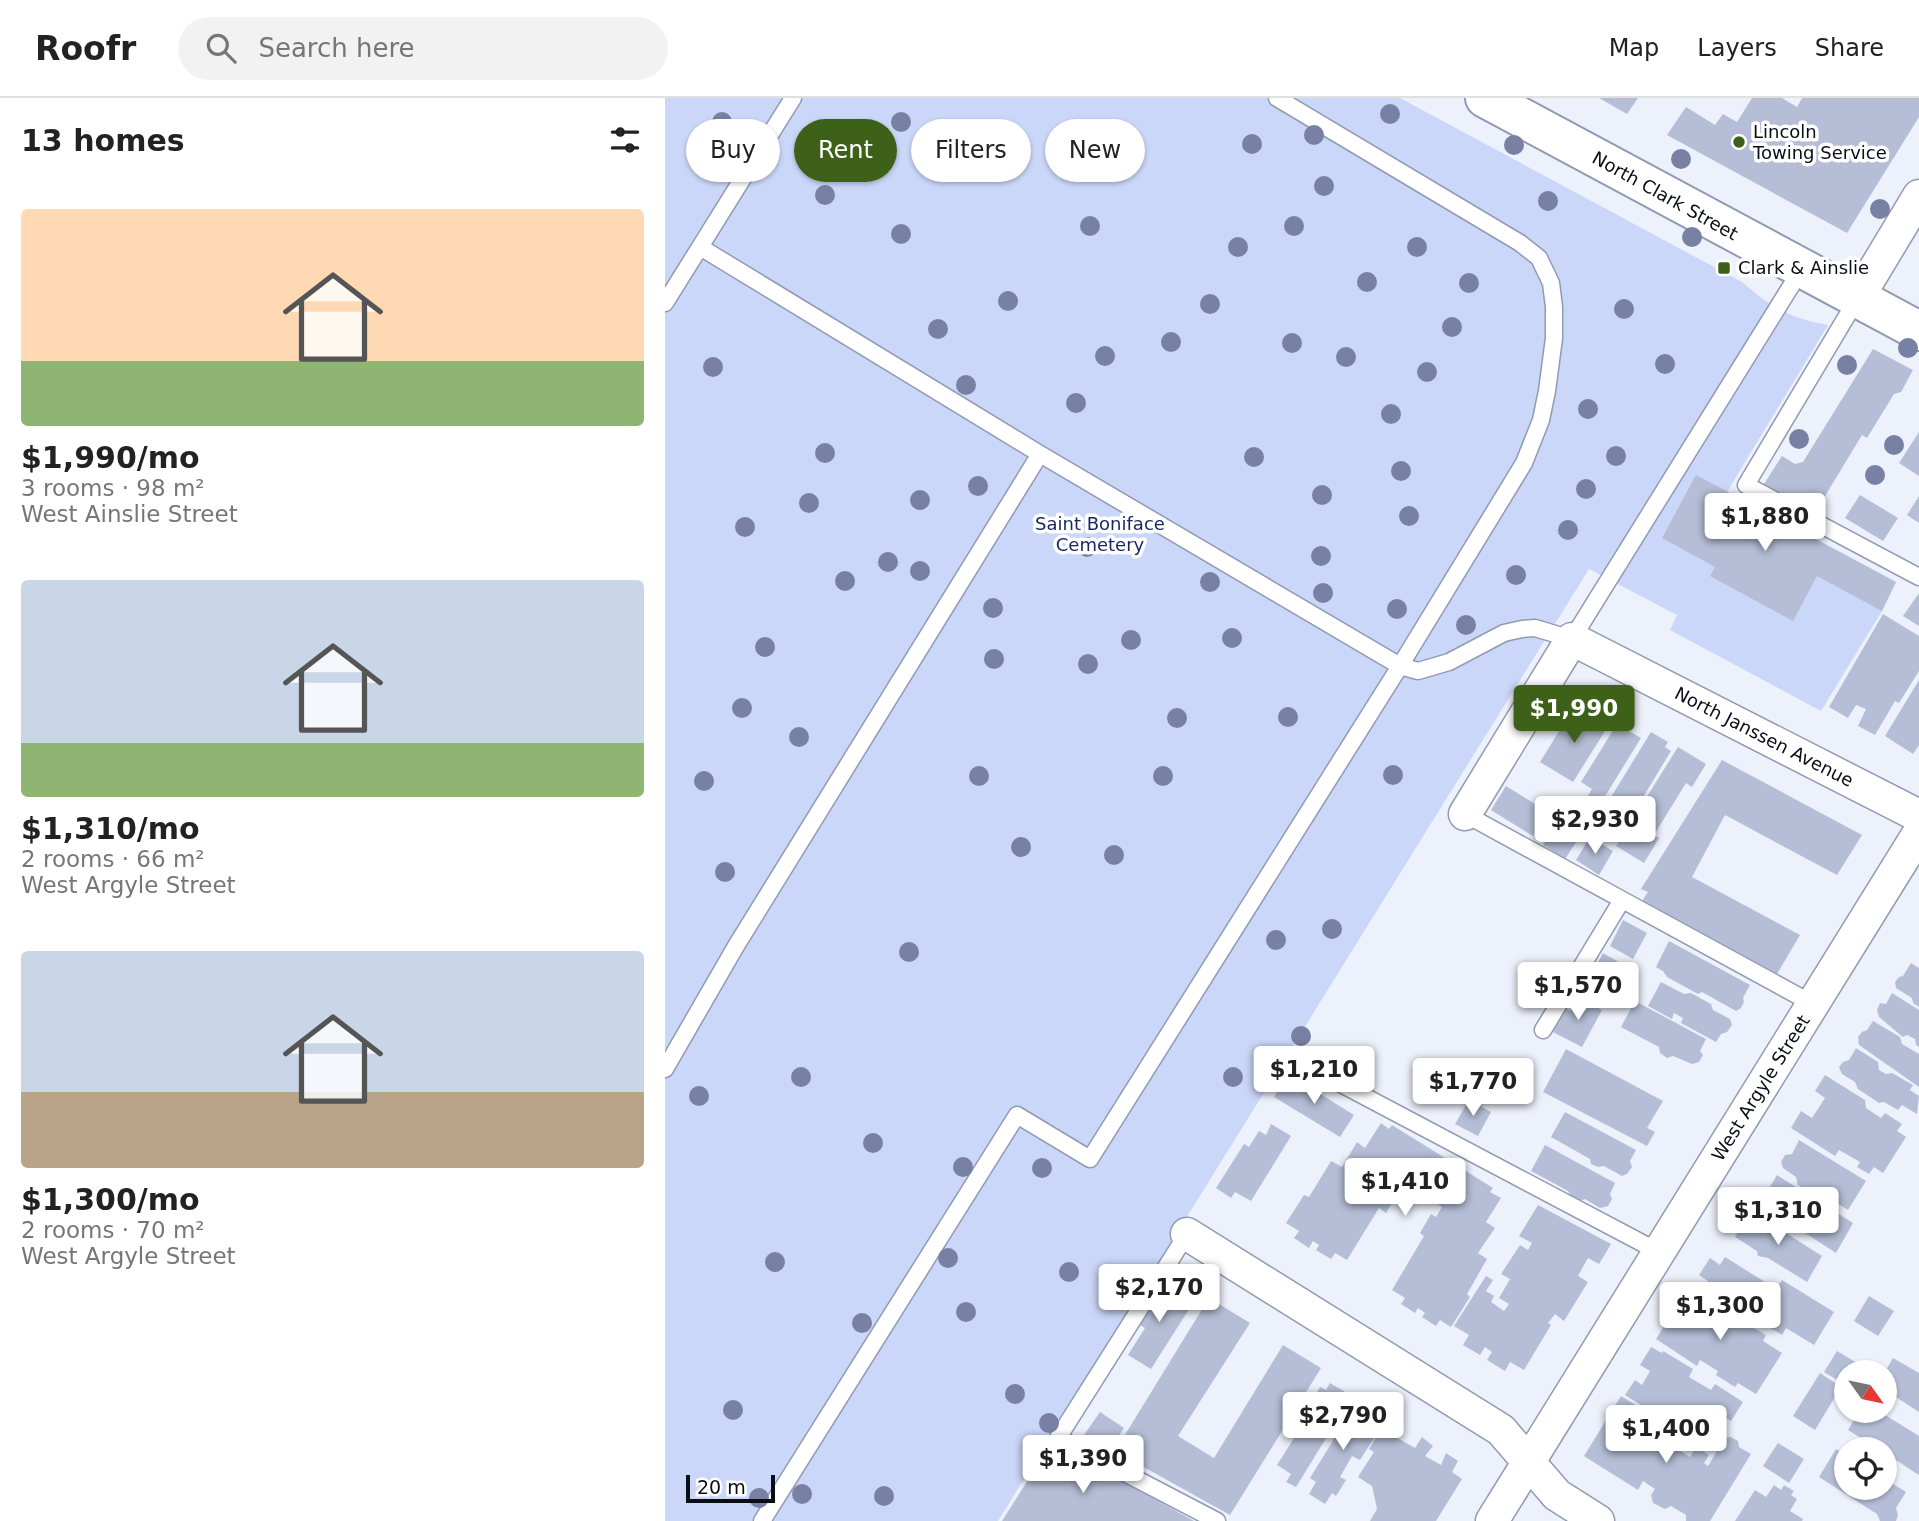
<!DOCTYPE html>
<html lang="en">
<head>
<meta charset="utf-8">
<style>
  :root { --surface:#fff; --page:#f2f2f2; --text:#222; --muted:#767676; --line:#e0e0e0; --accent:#3e6119 }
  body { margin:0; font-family:"DejaVu Sans",sans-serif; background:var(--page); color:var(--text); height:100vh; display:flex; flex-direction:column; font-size:26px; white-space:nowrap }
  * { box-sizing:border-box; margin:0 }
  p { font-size:23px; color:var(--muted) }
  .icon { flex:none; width:38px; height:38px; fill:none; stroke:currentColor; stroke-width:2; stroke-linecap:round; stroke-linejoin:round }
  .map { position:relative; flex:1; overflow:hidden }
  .panel { display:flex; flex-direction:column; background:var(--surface); width:665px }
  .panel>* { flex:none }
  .hud { position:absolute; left:21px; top:21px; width:665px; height:63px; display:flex; gap:14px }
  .needle { width:46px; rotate:123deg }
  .controls { position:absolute; left:1169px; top:1262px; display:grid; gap:14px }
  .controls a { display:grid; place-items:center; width:63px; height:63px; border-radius:50%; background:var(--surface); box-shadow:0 2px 5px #0004; font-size:35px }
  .scale { position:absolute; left:21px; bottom:18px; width:89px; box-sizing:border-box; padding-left:7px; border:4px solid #0b0d16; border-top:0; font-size:19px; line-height:24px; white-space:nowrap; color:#0b0d16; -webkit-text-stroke:5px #fff; paint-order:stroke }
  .price { position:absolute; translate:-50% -60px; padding:0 16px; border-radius:7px; background:#fff; color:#222; font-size:23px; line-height:46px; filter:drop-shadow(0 2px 4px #0008) }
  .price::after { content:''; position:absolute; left:50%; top:42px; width:21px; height:16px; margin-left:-10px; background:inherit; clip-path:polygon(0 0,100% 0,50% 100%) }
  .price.active { background:var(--accent); color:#fff }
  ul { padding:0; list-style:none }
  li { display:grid; align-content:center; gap:14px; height:371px; padding:0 21px }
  li span { display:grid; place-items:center; height:217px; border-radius:7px; color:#555 }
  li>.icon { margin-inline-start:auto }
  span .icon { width:126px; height:126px; fill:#fffc; stroke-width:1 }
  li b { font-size:30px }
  h2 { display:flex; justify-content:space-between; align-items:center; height:84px; padding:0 21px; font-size:30px }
  .tag { padding:0 24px; border-radius:32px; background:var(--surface); box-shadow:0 2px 5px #0004; font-size:24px; line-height:63px }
  .tag.active { background:var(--accent); color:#fff }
  header { display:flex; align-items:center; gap:42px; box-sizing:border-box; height:98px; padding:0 35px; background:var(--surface); border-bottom:2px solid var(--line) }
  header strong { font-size:33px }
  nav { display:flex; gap:38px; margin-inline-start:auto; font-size:24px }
  .search { width:490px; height:63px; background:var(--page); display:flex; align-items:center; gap:18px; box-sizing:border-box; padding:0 24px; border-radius:38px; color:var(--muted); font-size:26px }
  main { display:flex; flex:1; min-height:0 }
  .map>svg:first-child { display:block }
</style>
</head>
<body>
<header>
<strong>Roofr</strong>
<div class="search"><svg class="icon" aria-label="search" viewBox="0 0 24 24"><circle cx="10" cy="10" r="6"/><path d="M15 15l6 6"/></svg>Search here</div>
<nav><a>Map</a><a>Layers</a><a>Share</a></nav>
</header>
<main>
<section class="panel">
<h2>13 homes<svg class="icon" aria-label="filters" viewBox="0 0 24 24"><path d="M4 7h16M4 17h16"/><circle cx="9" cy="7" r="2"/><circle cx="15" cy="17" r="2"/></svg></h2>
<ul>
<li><span style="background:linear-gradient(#ffd9b3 70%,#8fb573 0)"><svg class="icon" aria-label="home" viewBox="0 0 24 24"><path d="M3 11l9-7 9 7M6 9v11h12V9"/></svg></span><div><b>$1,990/mo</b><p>3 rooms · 98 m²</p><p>West Ainslie Street</p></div></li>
<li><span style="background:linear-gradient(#c9d6e8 75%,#8fb573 0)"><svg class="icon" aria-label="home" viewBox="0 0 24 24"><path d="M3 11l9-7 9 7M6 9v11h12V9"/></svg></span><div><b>$1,310/mo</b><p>2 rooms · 66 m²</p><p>West Argyle Street</p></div></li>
<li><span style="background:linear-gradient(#c9d6e8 65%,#b9a48a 0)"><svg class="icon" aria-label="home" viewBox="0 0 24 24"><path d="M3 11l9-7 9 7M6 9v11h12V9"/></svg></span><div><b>$1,300/mo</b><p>2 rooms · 70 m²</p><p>West Argyle Street</p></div></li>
</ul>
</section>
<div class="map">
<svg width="1254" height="1423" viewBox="0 0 1254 1423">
  <rect width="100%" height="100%" fill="#edf1fb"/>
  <path fill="#cbd7f9" d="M0,0h735l342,184c30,26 48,36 86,43l-101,167 169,90 -14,29 -61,100 -151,-81 7,-15 -88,-46 -591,952h-333z"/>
  <path fill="#b5bed6" d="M934,0h39l-11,16z
    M1087,0h30l15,9 5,-9h117v19l-72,116 -180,-98 19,-28 29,18 8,-11 14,8z
    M1208,251l40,21 -12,22 -7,2 -27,44 -5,-3 -46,76 -52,-27 18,-28 13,8 8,-2z
    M1254,334v44l-20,-13z
    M1031,377l200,107 -14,29 -65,-35 -24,45 -83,-45 5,-9 -53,-29z
    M1195,397l38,23 -15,23 -38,-23z
    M1254,398v27l-12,-8z
    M1254,495v33l-16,-10z
    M1218,516l36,22v35l-20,32 -4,-2 -20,34 -17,-9 8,-17 -10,-4 -8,13 -19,-11z
    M1254,582v65l-6,9 -28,-18z
    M909,609l33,21 -34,54 -33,-20z
    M952,626l24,14 -45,73 -13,-7 9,-15 -11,-7z
    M986,634l17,10 -3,5 6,4 -40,66 -23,-15z
    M1013,649l28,17 -14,23 -6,-4 -32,52 5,3 -15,25 -28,-17z
    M1057,662l140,75 -25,40 -112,-60 -33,62 108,58 -23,39 -135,-73 6,-9 -7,-3z
    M841,688l42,26 -15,24 -42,-26z
    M893,721l24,14 -17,26 -22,-14z
    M925,739l23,14 -14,24 -23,-15z
    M958,822l24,13 -14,26 -23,-13z
    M1004,843l81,44 -7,13 1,4 -3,6 -5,3 -34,-19 -4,2 -31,-17 -4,-6 -7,-4z
    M938,855l24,14 -12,20 -23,-13z
    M1246,865l8,5v39l-6,-4 -1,-5 -16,-10 -1,-6 4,-5 4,-1z
    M925,879l25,13 -10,18 -25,-14z
    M996,884l23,12 7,-1 20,11 2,6 17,9 2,6 -5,7 -6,2 -5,8 -35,-19 2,-5 -9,-5 -2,6 -24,-13z
    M1227,895l27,17v37l-3,-2 -1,-6 -8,-4 -4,2 -24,-20 -2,-7 3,-7 6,1z
    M913,899l24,13 -20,37 -29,-15 13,-24 4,3z
    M970,903l71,38 -6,12 3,4 -4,7 -7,2 -19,-8 -6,2 -7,-5 -1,-6 -38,-20z
    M1208,923l27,16 2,7 17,10v33l-60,-42 -1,-8 4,-5 5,-2z
    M1191,950l22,14 1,8 7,4 6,-1 21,12 -3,5 9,6 -2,18 -15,-9 -4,5 -14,-8 -5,1 -21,-14 -3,-7 -13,-8 -3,-7 4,-5 6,-2z
    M901,951l97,52 -16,27 8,4 -8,14 -104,-54z
    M623,976l66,41 -14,22 -66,-40z
    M1160,977l40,25 1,8 15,10 4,-5 17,11 -5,7 9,6 -23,36 -9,-6 -5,7 -12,-7 3,-5 -21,-12 -4,6 -44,-28 10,-17 11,7 13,-20 -10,-7z
    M804,1002l22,12 -13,24 -23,-12z
    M900,1014l71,38 -6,11 2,6 -5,7 -5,2 -18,-10 -6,1 -7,-3 -1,-5 -39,-22z
    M716,1025l8,6 3,-4 101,63 -3,4 11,6 -15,24 9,6 -17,25 9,6 -20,35 3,3 -19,30 -11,-7 -4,6 -14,-9 3,-4 -7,-5 -3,5 -14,-9 4,-6 -13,-8 32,-54 -4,-3 11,-19 5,3 6,-10 -19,-11 3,-6 -4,-3 -2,4 -22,-13 -5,8 6,4 -13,23 -7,-5 -32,52 -12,-7 -4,6 -15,-9 3,-5 -6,-4 -4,7 -15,-10 5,-7 -13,-8 18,-28 5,2 22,-36 11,6 15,-25 8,6z
    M606,1026l20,12 -40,65 -16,-9 -4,6 -15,-10 28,-44 5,3 10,-16 7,4z
    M1134,1042l67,41 -18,29 -35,-22 -7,2 -8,-5 -2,-8 -13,-9 -2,-6 4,-7 7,-1z
    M880,1047l70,38 -5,11 2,5 -4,7 -8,2 -15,-9 -6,2 -7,-4 -4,-6 -37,-20z
    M1112,1077l76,48 -17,30 -76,-49z
    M873,1107l73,39 -12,20 -11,-6 -10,18 10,6 -24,39 -9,-7 -7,9 3,2 -27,45 -14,-8 -5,9 -18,-11 5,-8 -7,-5 -5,8 -17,-10 6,-10 -15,-9 32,-50 7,4 -7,11 8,5 -3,6 13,9 5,-7 -10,-6 11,-19 -9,-5 19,-29 8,5 4,-7 -13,-7z
    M1086,1113l71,45 -15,26 -39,-24 -10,-2 -1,-5 -22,-14z
    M1060,1159l51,32 6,-9 52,32 -20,33 -28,-17 -4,7 -78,-47 4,-7 -9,-6 11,-17 10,7z
    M500,1181l14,9 -4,7 16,11 -40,63 -23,-14 17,-27 -8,-5z
    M1024,1188l10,7 2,-3 31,19 -4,7 17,11 2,-3 19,11 -3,6 19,12 -26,41 -18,-11 -3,4 -19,-12 2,-4 -18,-11 -3,6 -41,-27 13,-21 10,7 8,-11 -11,-7z
    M1204,1198l25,15 -16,25 -24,-15z
    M544,1200l41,25 -72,113 36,22 69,-113 38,23 -91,147 -115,-64z
    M986,1249l11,6 1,-2 30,18 -4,8 22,13 4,-6 28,18 -12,19 -5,-3 -11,17 -10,-6 -3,5 -34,-22 -4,7 -39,-24 10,-15 7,5 8,-14 -10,-6z
    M1172,1253l20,12 -5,9h-6l-2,12 -20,-12z
    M1228,1260l26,15v39l-34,-22v-18z
    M1155,1275l21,14 -26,43 -22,-14z
    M665,1285l22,13 -56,91 -10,-5 5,-8 -14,-9 26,-41 -4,-2 21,-35 6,3z
    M956,1298l29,18 -12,20 18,12 4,-8 30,19 6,-10 13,8 -5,8 4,3 17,-28 6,-1 7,4 1,6 12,7 -41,67h-24v-6l-15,-9 -6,3 -12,-6 -2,-8 4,-6 -12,-8 -5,9 -54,-34z
    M693,1307l17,10 -4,6 10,6 -21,33 -8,-4 -12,21 6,3 -10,16 -4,-3 -7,11 -16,-10 7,-12 -6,-4 24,-39 -2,-7 4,-9 7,-1z
    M1195,1312h17l42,26v39l-34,-22v-4h-7l-30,-19z
    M435,1314l24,16 -16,23 -24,-16z
    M726,1323l11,6 -6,10 19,11 7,-11 11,9 -8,10 16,9 5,-12 12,8 -6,11 10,7 -26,42h-66l7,-12 -5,-23 -14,-9 16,-25 -5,-3 13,-21 2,3z
    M387,1344l142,79h-192z
    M1113,1345l26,16 -15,24 -26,-17z
    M1171,1351l10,6v33h39v-9l21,13 -10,16 2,7 -2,6h-16l-3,-7 -58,-37z
    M1109,1387l7,5 3,-5 10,6 -3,4 6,4 -7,12 13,8 -1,2h-67l20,-31 11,7z"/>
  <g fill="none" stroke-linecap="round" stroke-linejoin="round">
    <g stroke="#919ab2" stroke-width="19">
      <path id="service" d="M128,0l-93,149 340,207 360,212 18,5 31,-9 55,-29 18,-4 13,-1 37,11 229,-369
        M1192,201l-111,186 173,92
        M0,205l35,-56
        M800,716l348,190
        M878,932l79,-130
        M627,960l367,194
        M0,971l71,-123 304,-492
        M522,1136l-129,204 159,83
        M97,1423l255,-406 73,44 310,-493 124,-203 17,-43 6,-29 7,-53v-31l-3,-24 -12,-25 -19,-15 -243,-145"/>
    </g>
    <g stroke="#919ab2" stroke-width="35">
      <path id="minor" d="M1192,201l62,-103
        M800,716l107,-175 347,177
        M522,1136l314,196 56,65 41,26
        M827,1423l427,-688"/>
    </g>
    <g stroke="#919ab2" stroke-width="42">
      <path id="secondary" d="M820,0l434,233"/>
    </g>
    <use href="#service" stroke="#fff" stroke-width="16"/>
    <use href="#minor" stroke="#fff" stroke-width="32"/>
    <use href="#secondary" stroke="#fff" stroke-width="38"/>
  </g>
  <g fill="#7881a4">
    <circle cx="725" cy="16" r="10"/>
    <circle cx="57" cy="24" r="10"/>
    <circle cx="236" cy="24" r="10"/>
    <circle cx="649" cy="37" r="10"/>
    <circle cx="587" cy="46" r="10"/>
    <circle cx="849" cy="47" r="10"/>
    <circle cx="203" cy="57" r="10"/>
    <circle cx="1016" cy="61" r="10"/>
    <circle cx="659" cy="88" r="10"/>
    <circle cx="160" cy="97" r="10"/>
    <circle cx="883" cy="103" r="10"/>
    <circle cx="1215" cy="111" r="10"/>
    <circle cx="425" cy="128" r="10"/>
    <circle cx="629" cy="128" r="10"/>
    <circle cx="236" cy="136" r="10"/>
    <circle cx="1027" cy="139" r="10"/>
    <circle cx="573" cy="149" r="10"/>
    <circle cx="752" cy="149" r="10"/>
    <circle cx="702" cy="184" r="10"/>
    <circle cx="804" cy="185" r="10"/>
    <circle cx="343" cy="203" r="10"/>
    <circle cx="545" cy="206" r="10"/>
    <circle cx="959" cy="211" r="10"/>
    <circle cx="787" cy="229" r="10"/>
    <circle cx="273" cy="231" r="10"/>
    <circle cx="506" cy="244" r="10"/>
    <circle cx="627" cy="245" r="10"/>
    <circle cx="1243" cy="250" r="10"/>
    <circle cx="440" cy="258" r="10"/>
    <circle cx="681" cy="259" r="10"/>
    <circle cx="1000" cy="266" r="10"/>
    <circle cx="1182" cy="267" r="10"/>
    <circle cx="48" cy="269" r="10"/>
    <circle cx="762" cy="274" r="10"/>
    <circle cx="301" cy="287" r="10"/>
    <circle cx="411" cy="305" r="10"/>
    <circle cx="923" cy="311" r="10"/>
    <circle cx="726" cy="316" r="10"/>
    <circle cx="1134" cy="341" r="10"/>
    <circle cx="1229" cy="347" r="10"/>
    <circle cx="160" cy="355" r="10"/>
    <circle cx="951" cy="358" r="10"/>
    <circle cx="589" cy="359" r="10"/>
    <circle cx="736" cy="373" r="10"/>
    <circle cx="1210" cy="377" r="10"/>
    <circle cx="313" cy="388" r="10"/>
    <circle cx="921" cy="391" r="10"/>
    <circle cx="657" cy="397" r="10"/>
    <circle cx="255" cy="402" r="10"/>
    <circle cx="144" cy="405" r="10"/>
    <circle cx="744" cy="418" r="10"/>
    <circle cx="80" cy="429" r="10"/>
    <circle cx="903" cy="432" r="10"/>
    <circle cx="422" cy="449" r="10"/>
    <circle cx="656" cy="458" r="10"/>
    <circle cx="223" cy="464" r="10"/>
    <circle cx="255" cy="473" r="10"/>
    <circle cx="851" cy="477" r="10"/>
    <circle cx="180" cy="483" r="10"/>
    <circle cx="545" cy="484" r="10"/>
    <circle cx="658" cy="495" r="10"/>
    <circle cx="328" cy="510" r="10"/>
    <circle cx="732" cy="511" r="10"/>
    <circle cx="801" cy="527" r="10"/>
    <circle cx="567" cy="540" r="10"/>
    <circle cx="466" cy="542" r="10"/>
    <circle cx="100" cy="549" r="10"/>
    <circle cx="329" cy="561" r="10"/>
    <circle cx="423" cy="566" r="10"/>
    <circle cx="77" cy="610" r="10"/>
    <circle cx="623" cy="619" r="10"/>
    <circle cx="512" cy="620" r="10"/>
    <circle cx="134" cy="639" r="10"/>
    <circle cx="728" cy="677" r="10"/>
    <circle cx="314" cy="678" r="10"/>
    <circle cx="498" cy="678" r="10"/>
    <circle cx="39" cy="683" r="10"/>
    <circle cx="356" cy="749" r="10"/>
    <circle cx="449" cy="757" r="10"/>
    <circle cx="60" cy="774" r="10"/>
    <circle cx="667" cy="831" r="10"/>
    <circle cx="611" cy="842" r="10"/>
    <circle cx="244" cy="854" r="10"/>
    <circle cx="636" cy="938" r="10"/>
    <circle cx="136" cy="979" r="10"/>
    <circle cx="568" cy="979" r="10"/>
    <circle cx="34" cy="998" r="10"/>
    <circle cx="208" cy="1045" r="10"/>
    <circle cx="298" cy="1069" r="10"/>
    <circle cx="377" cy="1070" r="10"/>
    <circle cx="283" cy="1160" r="10"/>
    <circle cx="110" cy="1164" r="10"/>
    <circle cx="404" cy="1174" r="10"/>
    <circle cx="301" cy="1214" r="10"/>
    <circle cx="197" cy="1225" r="10"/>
    <circle cx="350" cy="1296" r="10"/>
    <circle cx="68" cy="1312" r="10"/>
    <circle cx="384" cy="1325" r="10"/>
    <circle cx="137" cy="1396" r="10"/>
    <circle cx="219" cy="1398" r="10"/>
    <circle cx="94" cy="1400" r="10"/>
  </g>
  <g fill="#3e6119" stroke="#fff" stroke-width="2.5">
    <circle cx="1074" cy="44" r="7"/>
    <rect x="1052" y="163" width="14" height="14" rx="3.5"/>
  </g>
  <g text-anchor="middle" stroke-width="7" stroke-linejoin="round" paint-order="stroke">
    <g font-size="18" fill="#0b0d16" stroke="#fff" text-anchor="start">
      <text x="1088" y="40">Lincoln<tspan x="1088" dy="21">Towing Service</tspan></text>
      <text x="1073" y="176">Clark &amp; Ainslie</text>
    </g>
    <g font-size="18" fill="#0b0d16" stroke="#fff">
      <text transform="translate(1000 98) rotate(29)" y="6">North Clark Street</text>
      <text transform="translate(1099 639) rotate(27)" y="6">North Janssen Avenue</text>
      <text transform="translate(1096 990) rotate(-58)" y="6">West Argyle Street</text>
    </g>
    <g font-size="18" fill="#18255d" stroke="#fff">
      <text x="435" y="432">Saint Boniface<tspan x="435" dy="21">Cemetery</tspan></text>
    </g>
  </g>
</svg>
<div class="controls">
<a><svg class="needle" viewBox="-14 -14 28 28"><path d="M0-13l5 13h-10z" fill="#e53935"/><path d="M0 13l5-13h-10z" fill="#767676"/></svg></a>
<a><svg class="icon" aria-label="locate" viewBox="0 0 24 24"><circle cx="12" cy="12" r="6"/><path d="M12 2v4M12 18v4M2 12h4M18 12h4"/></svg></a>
</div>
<div class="scale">20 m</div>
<b class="price" style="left:1100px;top:455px">$1,880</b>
<b class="price active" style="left:909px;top:647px">$1,990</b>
<b class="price" style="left:930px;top:758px">$2,930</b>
<b class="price" style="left:913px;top:924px">$1,570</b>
<b class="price" style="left:649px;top:1008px">$1,210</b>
<b class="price" style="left:808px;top:1020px">$1,770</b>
<b class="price" style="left:740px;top:1120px">$1,410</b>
<b class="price" style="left:1113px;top:1149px">$1,310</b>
<b class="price" style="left:494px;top:1226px">$2,170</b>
<b class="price" style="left:1055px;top:1244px">$1,300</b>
<b class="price" style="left:678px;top:1354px">$2,790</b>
<b class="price" style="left:1001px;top:1367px">$1,400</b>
<b class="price" style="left:418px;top:1397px">$1,390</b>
<div class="hud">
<a class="tag">Buy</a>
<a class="tag active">Rent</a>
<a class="tag">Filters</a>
<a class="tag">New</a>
</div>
</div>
</main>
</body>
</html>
